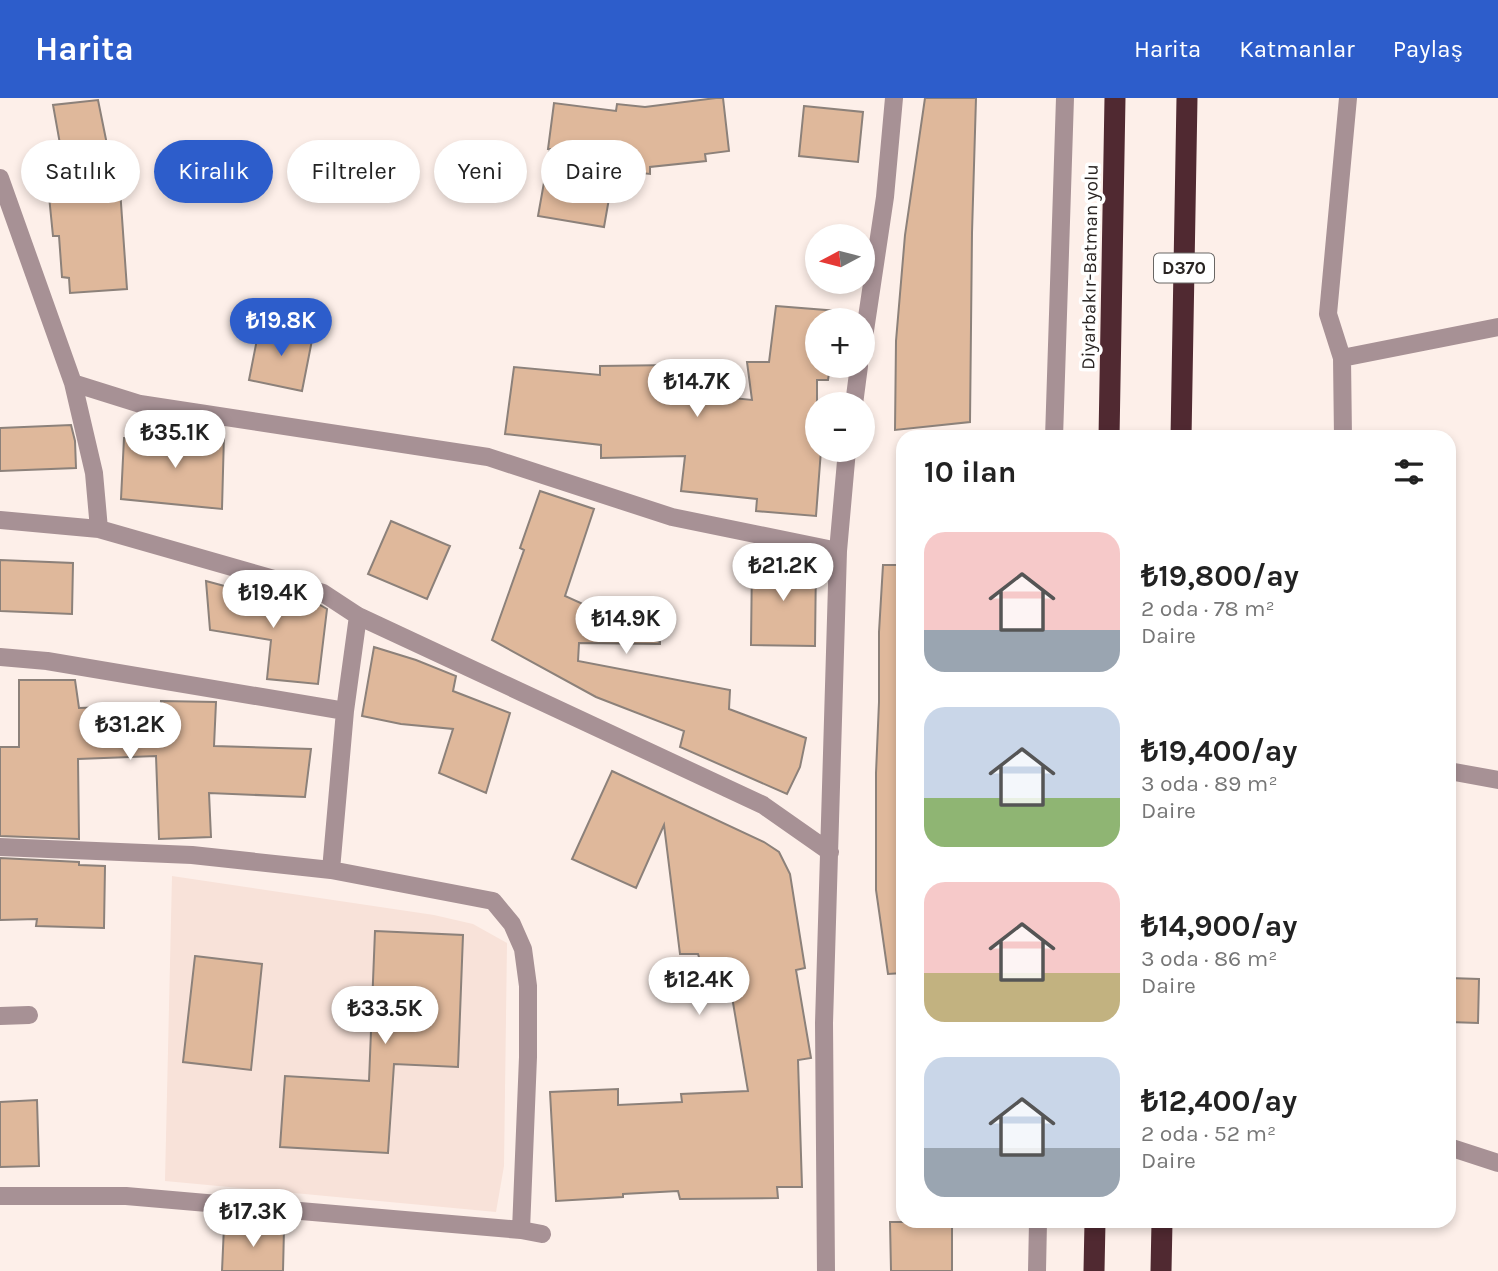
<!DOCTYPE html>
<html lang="tr">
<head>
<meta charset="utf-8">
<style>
  :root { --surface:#fff; --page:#f6f6f6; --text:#222; --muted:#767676; --accent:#2d5dcb }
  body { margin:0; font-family:Karla,sans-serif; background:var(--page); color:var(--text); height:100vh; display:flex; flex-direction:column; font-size:26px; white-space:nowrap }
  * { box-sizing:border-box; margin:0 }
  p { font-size:23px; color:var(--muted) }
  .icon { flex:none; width:38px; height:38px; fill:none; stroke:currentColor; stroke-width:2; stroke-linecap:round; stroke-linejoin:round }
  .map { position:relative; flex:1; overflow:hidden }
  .details { position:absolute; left:896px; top:332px; width:560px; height:798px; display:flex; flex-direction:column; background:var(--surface); border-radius:21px; box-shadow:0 4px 10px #0003 }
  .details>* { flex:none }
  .hud { position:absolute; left:21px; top:42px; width:665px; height:63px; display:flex; gap:14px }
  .needle { width:46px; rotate:263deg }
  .buttons { position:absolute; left:805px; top:126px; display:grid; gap:14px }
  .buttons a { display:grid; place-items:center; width:70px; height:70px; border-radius:50%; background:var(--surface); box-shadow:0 4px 10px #0003; font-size:35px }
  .price { position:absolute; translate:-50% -60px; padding:0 16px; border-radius:24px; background:#fff; color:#222; font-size:23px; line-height:46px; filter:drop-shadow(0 2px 4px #0008) }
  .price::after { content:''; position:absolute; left:50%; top:42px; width:21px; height:16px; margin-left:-10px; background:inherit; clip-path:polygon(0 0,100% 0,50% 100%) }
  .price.current { background:var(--accent); color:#fff }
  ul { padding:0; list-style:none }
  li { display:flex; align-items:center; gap:21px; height:175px; padding:0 28px }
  li span { display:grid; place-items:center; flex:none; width:196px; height:140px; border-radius:21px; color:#555 }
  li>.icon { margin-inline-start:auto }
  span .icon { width:84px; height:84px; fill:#fffc; stroke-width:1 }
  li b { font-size:30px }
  h2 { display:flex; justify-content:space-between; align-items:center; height:84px; padding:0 28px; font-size:30px }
  .tag { padding:0 24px; border-radius:32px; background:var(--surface); box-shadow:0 4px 10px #0003; font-size:24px; line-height:63px }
  .tag.current { background:var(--accent); color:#fff }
  header { display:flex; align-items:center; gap:42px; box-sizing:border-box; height:98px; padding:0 35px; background:var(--accent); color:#fff }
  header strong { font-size:33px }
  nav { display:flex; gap:38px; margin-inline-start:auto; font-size:24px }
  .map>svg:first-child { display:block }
</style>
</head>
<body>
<header>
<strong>Harita</strong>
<nav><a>Harita</a><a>Katmanlar</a><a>Paylaş</a></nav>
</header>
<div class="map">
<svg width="1498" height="1173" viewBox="0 0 1498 1173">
  <rect width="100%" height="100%" fill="#fdefe9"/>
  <path fill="#f8e2d9" d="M172,778l262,39 39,9 34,19 -3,223 -8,46 -331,-31z"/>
  <path fill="#dfb89b" stroke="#8c817a" stroke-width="2" d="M716,0h7l6,53 -24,3 1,7 -56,6v7l-36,-4 -10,57 -66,-11 12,-67h-2l6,-46 62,8 1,-7 28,3z
    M925,0h51l-4,135 -2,189 -75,8 1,-89 9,-106z
    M98,2l18,89h4l7,100 -57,4 -1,-15 -7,-1 -3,-41h-6l-4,-40 20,-2 -16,-89z
    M804,8l59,6 -5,50 -59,-6z
    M776,208l62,5 -2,9h-19v46h13l-2,14h-11v70h4l-5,66 -60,-5 1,-12 -76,-8 4,-35 -84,2v-13l-96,-11 9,-67 86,8v-9l73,-1v27l79,8 -5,-38h22z
    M260,226l53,11 -11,56 -53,-11z
    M71,327l4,16 1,27 -76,3v-43z
    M174,330l50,6 -2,75 -101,-10 3,-61 48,3z
    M540,393l54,18 -29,87 29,13 -2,6 68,27v2l-81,-1 -1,18 152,29 -1,19 77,29 -6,29 -13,27 -107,-47 4,-16 -88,-34 -104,-57 32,-90 -4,-2z
    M391,423l59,25 -23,53 -59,-25z
    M752,461l64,1 -1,86 -64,-1z
    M0,462l73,3 -1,51 -72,-3z
    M883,467h20v408l-15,1 -12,-84v-117l3,-71v-70z
    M206,483l70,19 44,5 7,4 -9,75 -51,-5 4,-39 -61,-10z
    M374,549l42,13 40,16 -3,15 57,22 -24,80 -47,-20 14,-44 -52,-5 -39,-8z
    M19,582h56l4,28 82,-3v-4l55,1 -2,44 97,3 -6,48 -96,-4 2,44 -52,2 -3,-83 -78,3 1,80 -79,-3v-89h19z
    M612,673l152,71 15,10 11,22 15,94 -9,2 15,88 -13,2 4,127h-25l1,11 -98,1 -2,-8 -55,3v3l-67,4 -6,-109 68,-3v16l64,-3 -1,-8 67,-3 -19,-112 -26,-9 -5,-16h-18l-16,-129 -28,63 -64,-29z
    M0,760l79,4v3l26,1 -1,62 -68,-2 1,-7 -37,1z
    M375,833l88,4 -5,132 -64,-3 -6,89 -108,-6 5,-71 84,5z
    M195,858l67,8 -11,106 -68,-8z
    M1449,880l30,1 -1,44 -29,-1z
    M37,1002l2,66 -39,1v-65z
    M890,1124h62v49h-61z
    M224,1128l60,3 -1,42h-61z"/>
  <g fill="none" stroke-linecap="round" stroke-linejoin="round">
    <path stroke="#a79195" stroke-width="18" d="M0,80l73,205 21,90 5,56
      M863,246l22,-147 9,-99
      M1342,260l156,-31
      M73,285l67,21 348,53 184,60 166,34
      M854,306l5,-38
      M1054,340l11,-340
      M1343,340l-1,-80 -14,-44 20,-216
      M0,422l99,9 224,64 35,23 405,189 67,47
      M0,559l47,4 298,50
      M1449,673l49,9
      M0,749l192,8 139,15 162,31 19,23 11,25 5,37v71l-7,173
      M331,772l14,-159 13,-95
      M0,918l29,-1
      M1449,1049l49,16
      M0,1098h126l395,34 21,4
      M826,1173l-2,-248 14,-472 9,-101
      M1037,1173l1,-49"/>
    <path stroke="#502931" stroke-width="21" d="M1109,340l6,-340
      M1181,340l6,-340
      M1094,1173l1,-49
      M1161,1173l1,-49"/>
  </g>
  <g text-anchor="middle" stroke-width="7" stroke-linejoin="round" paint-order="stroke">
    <rect fill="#fff" stroke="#696664" stroke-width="2" x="1154" y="155.5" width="60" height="29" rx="5"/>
    <g font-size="18" font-weight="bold" fill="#292422">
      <text x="1184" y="176">D370</text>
    </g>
    <g font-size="19" fill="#292422" stroke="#fff">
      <text transform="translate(1089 169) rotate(-89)" y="7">Diyarbakır-Batman yolu</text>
    </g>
  </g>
</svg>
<div class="buttons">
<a><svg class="needle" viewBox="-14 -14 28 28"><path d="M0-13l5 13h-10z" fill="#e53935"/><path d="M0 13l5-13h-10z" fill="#767676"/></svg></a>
<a>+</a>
<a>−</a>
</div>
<b class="price current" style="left:281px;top:260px">₺19.8K</b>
<b class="price" style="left:697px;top:321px">₺14.7K</b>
<b class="price" style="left:175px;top:372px">₺35.1K</b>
<b class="price" style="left:783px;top:505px">₺21.2K</b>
<b class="price" style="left:273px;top:532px">₺19.4K</b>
<b class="price" style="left:626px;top:558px">₺14.9K</b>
<b class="price" style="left:130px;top:664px">₺31.2K</b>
<b class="price" style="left:699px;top:919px">₺12.4K</b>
<b class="price" style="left:385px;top:948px">₺33.5K</b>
<b class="price" style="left:253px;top:1151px">₺17.3K</b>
<div class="hud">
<a class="tag">Satılık</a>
<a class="tag current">Kiralık</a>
<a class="tag">Filtreler</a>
<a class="tag">Yeni</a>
<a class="tag">Daire</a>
</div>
<section class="details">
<h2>10 ilan<svg class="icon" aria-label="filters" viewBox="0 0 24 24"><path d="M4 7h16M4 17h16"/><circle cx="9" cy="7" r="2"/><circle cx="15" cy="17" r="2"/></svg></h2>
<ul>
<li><span style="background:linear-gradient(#f6c9c9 70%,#9aa5b1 0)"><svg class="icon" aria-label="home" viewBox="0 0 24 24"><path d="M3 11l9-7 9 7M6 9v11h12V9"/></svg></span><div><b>₺19,800/ay</b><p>2 oda · 78 m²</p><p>Daire</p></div></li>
<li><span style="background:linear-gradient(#c9d6e8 65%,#8fb573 0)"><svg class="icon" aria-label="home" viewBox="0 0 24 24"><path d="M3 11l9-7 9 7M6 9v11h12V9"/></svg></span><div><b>₺19,400/ay</b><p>3 oda · 89 m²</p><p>Daire</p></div></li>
<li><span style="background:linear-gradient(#f6c9c9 65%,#c2b280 0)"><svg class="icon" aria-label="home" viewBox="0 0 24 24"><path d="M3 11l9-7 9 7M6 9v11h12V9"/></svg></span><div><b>₺14,900/ay</b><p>3 oda · 86 m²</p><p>Daire</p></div></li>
<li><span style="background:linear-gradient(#c9d6e8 65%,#9aa5b1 0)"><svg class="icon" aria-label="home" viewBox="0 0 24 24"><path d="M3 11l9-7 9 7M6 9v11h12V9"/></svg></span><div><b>₺12,400/ay</b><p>2 oda · 52 m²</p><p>Daire</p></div></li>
</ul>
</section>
</div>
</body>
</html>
